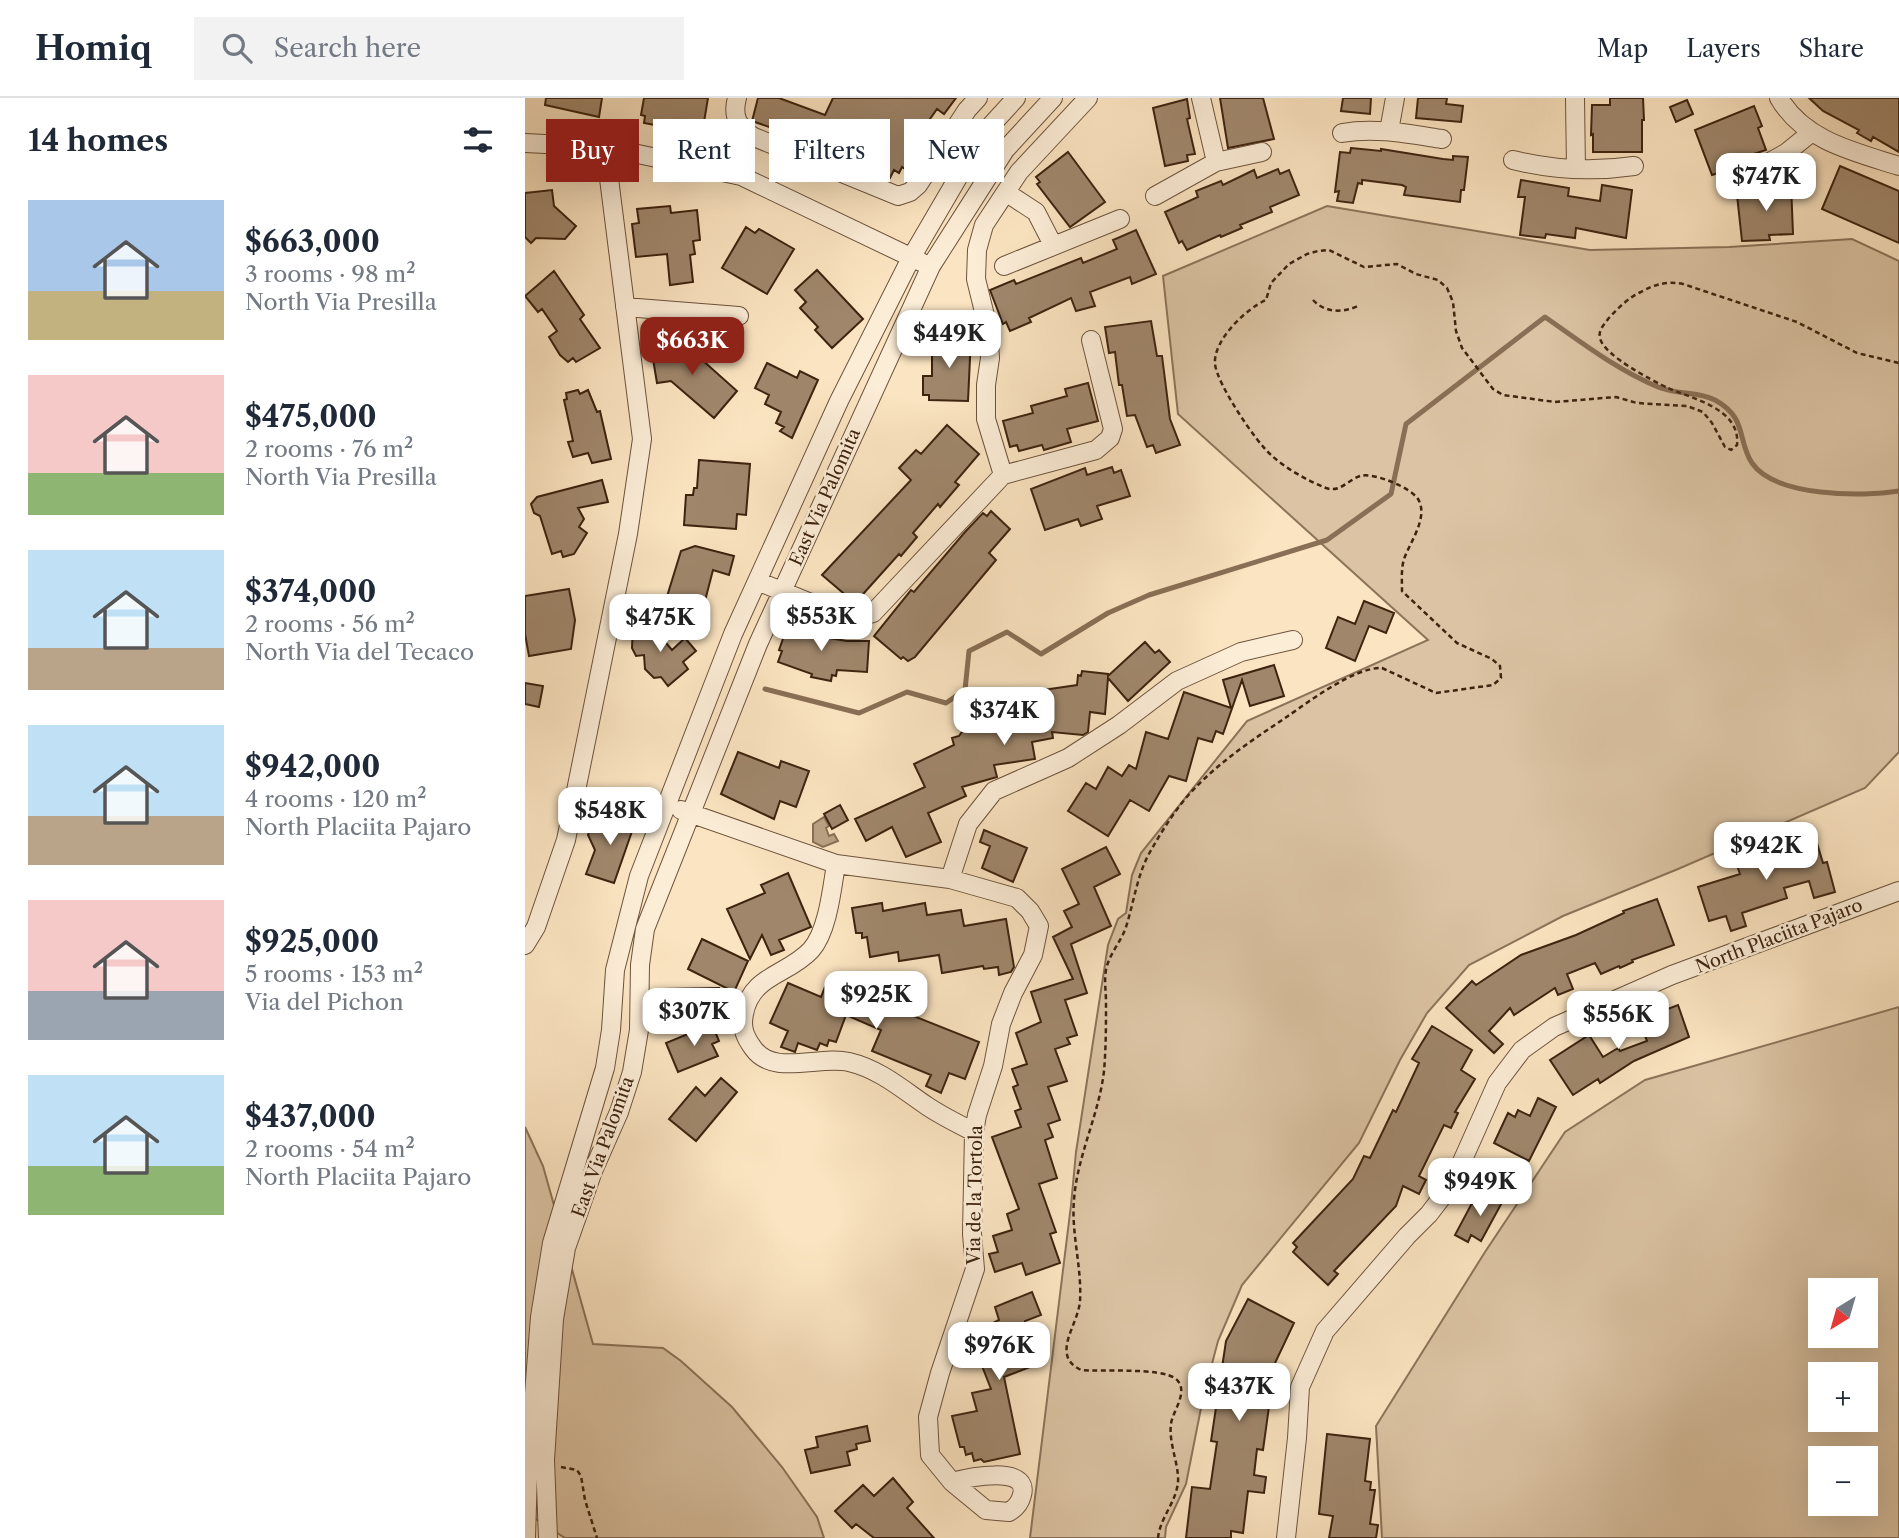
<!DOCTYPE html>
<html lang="en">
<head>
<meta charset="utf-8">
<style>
  :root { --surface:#fff; --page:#f2f2f3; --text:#1f2937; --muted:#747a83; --line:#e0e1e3; --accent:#8f2418 }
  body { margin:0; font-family:"Libre Caslon Text",serif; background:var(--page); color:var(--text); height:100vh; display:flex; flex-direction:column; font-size:26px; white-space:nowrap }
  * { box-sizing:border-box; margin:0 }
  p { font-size:23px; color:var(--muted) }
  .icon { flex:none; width:38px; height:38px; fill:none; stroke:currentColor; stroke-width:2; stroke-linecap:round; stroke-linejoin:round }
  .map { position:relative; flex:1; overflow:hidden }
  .side { display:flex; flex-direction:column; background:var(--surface); width:525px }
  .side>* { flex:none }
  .top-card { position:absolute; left:21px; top:21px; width:665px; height:63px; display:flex; gap:14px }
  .needle { width:46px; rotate:217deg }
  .buttons { position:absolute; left:1283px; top:1180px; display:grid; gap:14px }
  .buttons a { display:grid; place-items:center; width:70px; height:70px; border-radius:0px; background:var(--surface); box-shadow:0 7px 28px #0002; font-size:35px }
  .price { position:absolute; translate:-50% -60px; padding:0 16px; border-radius:14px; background:#fff; color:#222; font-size:23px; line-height:46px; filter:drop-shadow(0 2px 4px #0008) }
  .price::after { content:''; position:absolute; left:50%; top:42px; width:21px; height:16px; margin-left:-10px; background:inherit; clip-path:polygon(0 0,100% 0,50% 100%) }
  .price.on { background:var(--accent); color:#fff }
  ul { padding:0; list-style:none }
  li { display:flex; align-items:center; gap:21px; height:175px; padding:0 28px }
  li span { display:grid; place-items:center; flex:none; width:196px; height:140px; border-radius:0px; color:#555 }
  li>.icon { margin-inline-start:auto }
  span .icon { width:84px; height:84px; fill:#fffc; stroke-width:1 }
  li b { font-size:30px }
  h2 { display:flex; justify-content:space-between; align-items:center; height:84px; padding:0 28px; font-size:30px }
  .chip { padding:0 24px; border-radius:0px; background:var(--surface); box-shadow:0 7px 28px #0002; font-size:24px; line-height:63px }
  .chip.on { background:var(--accent); color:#fff }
  header { display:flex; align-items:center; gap:42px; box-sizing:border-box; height:98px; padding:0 35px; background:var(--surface); border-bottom:2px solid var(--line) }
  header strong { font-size:33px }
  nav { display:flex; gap:38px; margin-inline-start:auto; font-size:24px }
  .search { width:490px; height:63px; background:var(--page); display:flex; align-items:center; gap:18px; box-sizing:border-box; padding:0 24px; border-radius:0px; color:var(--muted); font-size:26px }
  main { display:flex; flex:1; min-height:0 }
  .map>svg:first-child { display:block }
</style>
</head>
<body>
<header>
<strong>Homiq</strong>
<div class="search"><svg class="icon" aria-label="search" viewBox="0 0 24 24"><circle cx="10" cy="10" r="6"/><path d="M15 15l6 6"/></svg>Search here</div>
<nav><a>Map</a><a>Layers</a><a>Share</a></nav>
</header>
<main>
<section class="side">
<h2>14 homes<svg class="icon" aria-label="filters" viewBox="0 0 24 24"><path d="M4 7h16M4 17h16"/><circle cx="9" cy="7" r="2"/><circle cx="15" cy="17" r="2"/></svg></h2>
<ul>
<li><span style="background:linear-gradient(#a9c7e8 65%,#c2b280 0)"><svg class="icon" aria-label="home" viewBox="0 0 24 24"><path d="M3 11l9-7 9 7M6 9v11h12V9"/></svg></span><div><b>$663,000</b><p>3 rooms · 98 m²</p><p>North Via Presilla</p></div></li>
<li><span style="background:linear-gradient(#f6c9c9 70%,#8fb573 0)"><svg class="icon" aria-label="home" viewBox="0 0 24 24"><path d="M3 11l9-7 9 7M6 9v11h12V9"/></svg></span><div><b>$475,000</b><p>2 rooms · 76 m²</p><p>North Via Presilla</p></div></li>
<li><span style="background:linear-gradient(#bfe0f5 70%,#b9a48a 0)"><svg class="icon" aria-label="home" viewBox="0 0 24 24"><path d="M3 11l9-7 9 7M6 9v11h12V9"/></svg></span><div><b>$374,000</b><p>2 rooms · 56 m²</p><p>North Via del Tecaco</p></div></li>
<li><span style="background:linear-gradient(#bfe0f5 65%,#b9a48a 0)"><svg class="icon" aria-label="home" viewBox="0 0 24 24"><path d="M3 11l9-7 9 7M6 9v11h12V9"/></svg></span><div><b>$942,000</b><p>4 rooms · 120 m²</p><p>North Placiita Pajaro</p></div></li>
<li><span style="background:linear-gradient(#f6c9c9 65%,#9aa5b1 0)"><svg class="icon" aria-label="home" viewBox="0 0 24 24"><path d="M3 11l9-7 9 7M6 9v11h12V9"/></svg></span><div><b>$925,000</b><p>5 rooms · 153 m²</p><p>Via del Pichon</p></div></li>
<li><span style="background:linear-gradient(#bfe0f5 65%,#8fb573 0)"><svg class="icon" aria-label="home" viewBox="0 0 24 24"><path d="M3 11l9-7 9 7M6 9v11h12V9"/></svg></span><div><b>$437,000</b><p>2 rooms · 54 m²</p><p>North Placiita Pajaro</p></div></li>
</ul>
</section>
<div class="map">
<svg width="1374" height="1440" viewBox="0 0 1374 1440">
  <rect width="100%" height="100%" fill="#fbe4c1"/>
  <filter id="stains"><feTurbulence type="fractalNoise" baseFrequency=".00286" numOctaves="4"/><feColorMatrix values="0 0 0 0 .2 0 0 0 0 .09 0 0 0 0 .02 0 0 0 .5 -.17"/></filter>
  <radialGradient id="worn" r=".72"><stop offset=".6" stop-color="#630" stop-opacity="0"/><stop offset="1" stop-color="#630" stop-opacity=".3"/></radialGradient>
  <path fill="#dbc3a3" stroke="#8c7359" stroke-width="2" fill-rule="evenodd" d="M802,108l263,44 139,-3 123,-8 47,22v491l-34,36 -187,81 -115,47 -94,49 -42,48 -27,47 -41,83 -117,142 -24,56 -15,57 -17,86 -20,43 -1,11h-135l41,-333 5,-53 32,-207 10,-26 8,-6 6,-38 9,-22 106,-132 181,-81 -250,-226 -15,-138z
    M1374,909v531h-517l-6,-112 109,-174 80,-120 80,-52zM1295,1192h45v45h-45zM1295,1276h45v45h-45zM1295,1360h45v45h-45z
    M0,1029l18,39 50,178 70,4 18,13 51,46 50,60 35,50 7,21h-259l-40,-26z"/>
  <path fill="#bba284" stroke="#896f55" stroke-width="2" d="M299,719l5,9 -3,2 3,8 5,-2 4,7 -15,6 -10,-5v-18z"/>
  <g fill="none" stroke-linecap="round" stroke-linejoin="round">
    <path stroke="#896f55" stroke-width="5" d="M240,591l94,24 48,-21 39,11 19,-13 4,-39 38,-19 34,22 67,-41 41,-18 178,-55 64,-46 15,-70 139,-107c36,25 72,53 113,70 19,8 40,4 57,13 33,18 22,41 37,63 23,34 111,34 147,28"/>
  </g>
  <path fill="#a0876c" stroke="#3e230f" stroke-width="2" d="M21,0h56l-3,19 -54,-12z
    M119,0h64l-6,36 -58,-11 1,-7 -4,-1z
    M233,0h21l46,17 8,-17h123l-12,16 -7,-5 -16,23 4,3 -17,36 -6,-4 -3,6 -5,-3 -4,8 -52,-27 -1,3 -13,-8 -72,-25z
    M695,0h43l11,41 -46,9z
    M818,0h28l-1,16 -29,-3z
    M893,0h29l-1,6 17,2 -2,16 -45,-4z
    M1085,0h33l1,22h-2v32h-49v-18l-2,1 1,-30h18z
    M1284,0h90v54l-26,-15 -2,4 -14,-8 2,-3 -36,-19z
    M662,1l3,19 -3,1 8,35 -8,1 1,6 -23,5 -12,-58z
    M1162,2l6,14 -17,8 -6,-15z
    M1229,8l8,20 -4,2 8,22 -12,4 1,3 -18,10 -25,8 -17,-45z
    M826,50l30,3v-2l62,10 10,1v-4l15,1 -4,33h-3l-1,12 -56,-7 2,-8 -4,-2 -40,-5v4l-4,-1 -5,20 -16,-2 2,-10 -4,1 5,-40 10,1z
    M543,54l37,50 -35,25 -33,-43 3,-2 -4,-5z
    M1315,68l59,25v52l-77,-34z
    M753,71l2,5 9,-4 10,25 -29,12 2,5 -32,13 2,3 -21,9 -1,-2 -33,15 -5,-9 -3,2 -14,-31 33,-15 -2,-6 25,-10 2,4 31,-15 3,8z
    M996,82l48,8 -1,8 32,5 2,-16 30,5 -6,48 -50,-10 -1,10 -29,-4 -1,4 -25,-3 5,-38h-7z
    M1250,84l16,1 2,51 -24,1 1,5 -28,1 -5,-46 39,-5z
    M27,92l2,16 22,20 -11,13 -29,-1 -5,5 -6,-6v-44z
    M145,108l1,7 26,-3 3,30 -7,1 2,13 -5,1 3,27 -23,3 -3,-31 -31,3 -4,-33 7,-1 -2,-14z
    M221,129l9,6 4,-4 35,20 -27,45 -45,-26z
    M611,132l20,44 -24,10 -2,-7 -40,15 5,14 -19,5 -5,-13 -42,20 2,4 -21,9 -4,-9 -3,2 -13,-34 24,-10 2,4 65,-26 2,5 34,-14 -4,-9z
    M292,172l46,49 -31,29 -17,-18 3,-3 -18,-19 6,-6 -11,-12z
    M29,173l30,44 -4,4 20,29 -24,14 -3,-4 -5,4 -8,-7 -11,-18 8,-6 -15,-22 -4,3 -13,-16z
    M626,223l6,35h5l8,63 10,26 -24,8 -3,-8 -6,2 -12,-32 -8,1 -5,-31h-3l-4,-33 -6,1 -4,-26z
    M416,238l30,1 -3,64 -39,-1v-5h-6v-19h9v-36h9z
    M157,244l55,49 -23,27 -43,-37 -14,2 -6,-36z
    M242,265l30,15 3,-7 18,9 -26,58 -12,-7 4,-4 -8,-4 5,-11 -16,-8 4,-9 -14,-7z
    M563,285l10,38 -31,8 4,13 -27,8 -2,-5 -23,6 -2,-6 -7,2 -7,-26 30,-8 -2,-7 36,-10 -2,-7z
    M53,292l2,4 8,-4 9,22 3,-1 11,48 -19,4 -4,-10 -15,4 -5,-15 5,-1 -9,-41 3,-1 -1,-6z
    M422,327l32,29 -24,28 4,3 -19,22 -2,-3 -25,29 4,4 -16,19 -2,-2 -44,49 -33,-28 89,-95 -12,-12 17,-18 5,4z
    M174,362l51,4 -4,51 -9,-1 -1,15 -52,-4 2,-30h7l1,-7h3z
    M587,369l2,6 7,-3 9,26 -33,10 5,13 -21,7 -3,-7 -33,11 -14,-41 54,-21 2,7z
    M77,382l6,22 -30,6 6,11 -5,8 8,6 -13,21 -11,3 -2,-6 -9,3 -12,-38 -6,-3 -3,-9 6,-7z
    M466,413l19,18 -21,24 7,7 -81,97 -7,4 -5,-4 -2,2 -27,-23 37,-46 3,2 51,-60 18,-19 4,3z
    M170,448l39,10 -5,19 -16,-5 -13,50 -32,-8 -3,-9 16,-52z
    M44,491l6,31 -4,29 -42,7 -4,-22v-38z
    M839,503l30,12 -8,20 -17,-7 -14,35 -29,-13 12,-31 17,7z
    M266,518l14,6 -2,5 9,3 -1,5 36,6h22l-2,31 -30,-2 -1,6 -4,-1 -1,6 -20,-4 1,-3 -34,-12 4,-11 -3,-1z
    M108,526l18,1 21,25 13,-12 11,13 -13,11 5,7 -20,17 -7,-9 -7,1 -9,-9 -1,-14 -8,1 -4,-8z
    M620,544l10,11 4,-3 11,12 -42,39 -20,-23 -3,36 -15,-2 -2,20 -5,3 -31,-3 1,6 -21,4 3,17 -41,6 3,12 -35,10 4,9 -38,17 13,29 -35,15 -14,-30 -26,14 -11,-22 70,-32 -11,-23 40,-19 -2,-7 7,-2 10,-14 21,-5 -1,-7 42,-7 -2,-11 48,-7 1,-10 3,1 1,-5 26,3v2z
    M749,567l10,31 -34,10 -8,-26 -19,54 -7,-3 -4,11 -14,-4 -12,43 -17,-5 -20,35 -19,-11 -22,36 -40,-25 18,-28 10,6 12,-22 14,9 7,-11 7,4 10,-37 22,7 16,-47 47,16 -8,-28z
    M0,585l18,3 -4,21 -14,-3z
    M213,654l41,16 2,-7 28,10 -13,36 -16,-6 -6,18 -53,-25z
    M315,707l8,15 -16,9 -8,-15z
    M94,713l18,6 -23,66 -28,-9 9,-24 -7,-15 3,-9 8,-2 14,4z
    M459,732l43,18 -14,34 -31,-14 8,-22 -10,-4z
    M1291,742l7,23 4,-1 8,30 -21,6 -5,-17 -25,7 3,10 -45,15 4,13 -15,5 -5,-15 -17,5 -11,-34 42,-13 -5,-14 36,-12 1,5z
    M581,749l14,27 -26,13 17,39 -40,18 16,49 -22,7 12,35 -10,3 3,6 -15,5 12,32 -19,6 12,33 -12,4 5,13 -8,3 12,38 -18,6 17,48 -6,2 10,29 -34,12 -4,-12 -27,9 -6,-18 9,-2 -5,-16 19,-6 -5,-16 12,-5 -27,-72 29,-10 -6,-16 6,-2 -8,-22 5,-2 -6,-16 15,-5 -11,-31 25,-11 -10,-30 42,-13 -20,-42 19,-10 -8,-16 15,-7 -17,-35z
    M263,775l23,54 -32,13 5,10 -13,5 -9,-20 -12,24 -23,-50 38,-16 -4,-8z
    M1132,801l17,46 -42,15 1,2 -13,6 -1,-2 -18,8 -6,-11 -28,11 6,15 -15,6 -3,-7 -41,27 -4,-7 -21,23 14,13 -9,9 -48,-45 26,-27 4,4 45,-30 55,-20 48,-22 -1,-2z
    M357,805l1,8 42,-8 2,12 34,-5 3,16 42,-7 8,48 -3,5 -12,3 -1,-8 -14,2 -1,-3 -41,7 -3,-18 -40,6 -1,-9 -28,5 -3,-20 -5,1v-5h-6l-4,-25z
    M177,841l46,22 -14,31 -46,-23z
    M263,885l33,14 4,-10 48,18 8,-18 19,8 -2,5 11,5 -3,8 73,29 -14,37 -16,-6 -8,20 -15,-7 5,-11 -59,-24 9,-21 -35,-15 -10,27 -7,-2 -2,6 -7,-3 -3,7 -19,-7 -3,9 -14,-5 7,-16 -18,-8z
    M194,890l1,15h-17l9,20h-50v-34z
    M1153,907l11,32 -55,24 -34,22 -2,-4 -25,16 -23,-35 39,-25 14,22 15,-9 2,3 27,-10 -8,-21z
    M187,926l7,17 -7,3 6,12 -40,16 -12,-29z
    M907,928l40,24 -11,20 14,9 -20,33 3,1 -7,15 -7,-3 -25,51 7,4 -7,14 -16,-8 -7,20 -62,65 4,3 -10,11 -35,-33 4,-5 -4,-4 60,-64 11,-23 6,2 23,-48 3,2 23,-49 -7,-4z
    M196,980l16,14 -41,49 -27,-22 27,-32 9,9z
    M1013,1000l18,9 -27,54 -35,-18 14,-30 7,4 3,-7 12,6z
    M966,1092l14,7 -24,44 -10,-6 -3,7 -13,-7 17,-32 9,5z
    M507,1194l9,23 -16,6 13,43 -34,13 16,77 -36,8 -3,-3 -7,2 -2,-8 -6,2 -2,-8h-4l-8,-31 25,-5 -5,-18 19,-4 -16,-41 5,2 -7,-17 26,-13 -4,-13z
    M723,1201l46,24 -19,40 -12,87 -6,-1 -3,26 12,2 -2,16 -16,-2 -5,42 -12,-2v7h-45l6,-51 18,2 7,-47 -6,-1 15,-100z
    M342,1328l3,15 -14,3 1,5 -10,3 3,13 -39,8 -6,-23 13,-3 -2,-10z
    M802,1336l43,5 -5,42 6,1 -1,8h5l-5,34 8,1 -2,13h-47l4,-22 -14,-2z
    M368,1380l20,24 -6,6 27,30h-60l-18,-14 -4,4 -17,-17 28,-26 11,11z"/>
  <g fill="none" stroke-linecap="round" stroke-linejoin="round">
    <g stroke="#6d533c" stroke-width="20">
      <path id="minor" d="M212,0c-5,18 1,30 17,39l144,59 12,-4 8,-7 49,-75 11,-12
        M676,0l15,64
        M1050,0l1,71
        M1254,0c25,43 76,54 120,68
        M864,33l6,-33
        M817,35c33,-6 67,1 100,6
        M0,45l80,4 136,29 180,86
        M988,62c40,10 80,12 121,6
        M1210,83l51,-28 26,-21
        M482,95l29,19 17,33
        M630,98l61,-34 46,-10
        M479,168l116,-47
        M100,209l114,9
        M478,377l-17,-56v-34l4,-27 -2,-30 -12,-49 1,-29 7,-25 35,-53 69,-74
        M232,483l71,29 29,8 16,-5 130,-138 93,-25 14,-12 3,-9 -22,-89
        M156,712l155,54 114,15 67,19 13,13 9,15 -6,29 -20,38 -12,31 -8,42 -16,49 -3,17 -2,102 3,35 -35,104 -12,44 2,38 22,27 34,28 23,2c7,-4 11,-9 13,-17 8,-31 -56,-17 -70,-13
        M311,766c-4,24 -8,67 -25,86 -23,25 -60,25 -67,64 -3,14 1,23 9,34 20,29 66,7 96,14 30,7 53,27 78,44 15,10 31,18 47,26
        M425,781l18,-55 26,-33 74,-33 51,-33 58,-44 64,-29 52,-12
        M0,847l11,-18 30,-87 62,-306 14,-95 -37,-292
        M1,1440l2,-67 12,-154 12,-74 53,-175 6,-38 4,-60 24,-94 94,-242 106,-233 72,-143 73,-125 32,-35
        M23,1440l-3,-78 9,-141 12,-71 27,-77 26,-59 13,-40 7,-42 1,-65 5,-36 113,-285 173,-378 74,-116 48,-52
        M761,1440l11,-100 3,-51 25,-56 82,-95 22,-22 23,-30 45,-101 25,-33 32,-23 118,-52 227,-84"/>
    </g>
    <path stroke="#3e230f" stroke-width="2.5" stroke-dasharray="5 3.5" stroke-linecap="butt" d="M788,202c12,13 30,13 45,6
      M36,1369l16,3 4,6 4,24 12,38
      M633,1440c2,-19 15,-32 19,-50 5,-18 -9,-43 -6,-64 1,-12 19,-33 5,-45 -15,-12 -74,-7 -95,-9 -31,-15 -3,-44 -1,-69 2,-34 -9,-68 -6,-101 3,-44 25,-85 30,-129 2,-23 2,-46 2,-69 0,-11 -2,-21 0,-32 3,-16 15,-28 20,-43 8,-25 11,-52 24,-75 13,-23 28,-47 46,-65 27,-28 61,-50 92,-71 23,-16 67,-49 94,-48l54,25 57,-8 8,-7 -1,-12 -8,-7 -35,-16 -55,-52c0,-10 -1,-22 2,-32 6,-17 25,-42 14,-60 -8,-12 -45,-27 -58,-23 -12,4 -20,17 -34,12 -18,-7 -41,-20 -55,-33 -15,-13 -54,-71 -56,-91 -2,-24 31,-55 51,-64l5,-17 18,-19 18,-10 11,-3 11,-1 35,17 33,-3 19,10 22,6 9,8 6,14 3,29 6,17 31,41 10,6 52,7 61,-5 21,6 50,3 16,6 9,11 13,24 6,3 6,-5c4,-36 -44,-46 -69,-57 -15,-7 -65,-33 -68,-50 -2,-8 4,-13 8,-19 10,-11 20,-21 33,-27 14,-8 26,-11 42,-8l114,38 60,31 42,10"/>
    <use href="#minor" stroke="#fcedd7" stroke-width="18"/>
  </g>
  <g text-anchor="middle" stroke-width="5" stroke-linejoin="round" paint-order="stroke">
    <g font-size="18" fill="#3e230f" stroke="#fcedd7">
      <text transform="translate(300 399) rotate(-66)" y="6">East Via Palomita</text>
      <text transform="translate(1254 838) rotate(-21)" y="6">North Placiita Pajaro</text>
      <text transform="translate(78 1049) rotate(-70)" y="6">East Via Palomita</text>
      <text transform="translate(450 1097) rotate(-89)" y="6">Via de la Tortola</text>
    </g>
  </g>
  <rect width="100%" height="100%" filter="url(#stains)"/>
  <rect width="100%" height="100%" fill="url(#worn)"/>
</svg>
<div class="buttons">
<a><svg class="needle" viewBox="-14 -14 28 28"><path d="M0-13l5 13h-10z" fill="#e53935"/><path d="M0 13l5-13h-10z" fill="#747a83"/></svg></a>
<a>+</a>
<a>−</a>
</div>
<b class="price" style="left:1241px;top:115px">$747K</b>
<b class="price" style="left:424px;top:272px">$449K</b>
<b class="price on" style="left:167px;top:279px">$663K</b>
<b class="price" style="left:296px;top:555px">$553K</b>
<b class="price" style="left:135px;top:556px">$475K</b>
<b class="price" style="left:479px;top:649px">$374K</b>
<b class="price" style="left:85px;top:749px">$548K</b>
<b class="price" style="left:1241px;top:784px">$942K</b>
<b class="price" style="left:351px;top:933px">$925K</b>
<b class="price" style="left:169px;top:950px">$307K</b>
<b class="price" style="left:1093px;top:953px">$556K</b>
<b class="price" style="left:955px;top:1120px">$949K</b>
<b class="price" style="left:474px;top:1284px">$976K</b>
<b class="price" style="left:714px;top:1325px">$437K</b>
<div class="top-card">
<a class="chip on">Buy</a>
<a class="chip">Rent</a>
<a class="chip">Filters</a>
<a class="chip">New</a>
</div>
</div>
</main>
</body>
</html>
